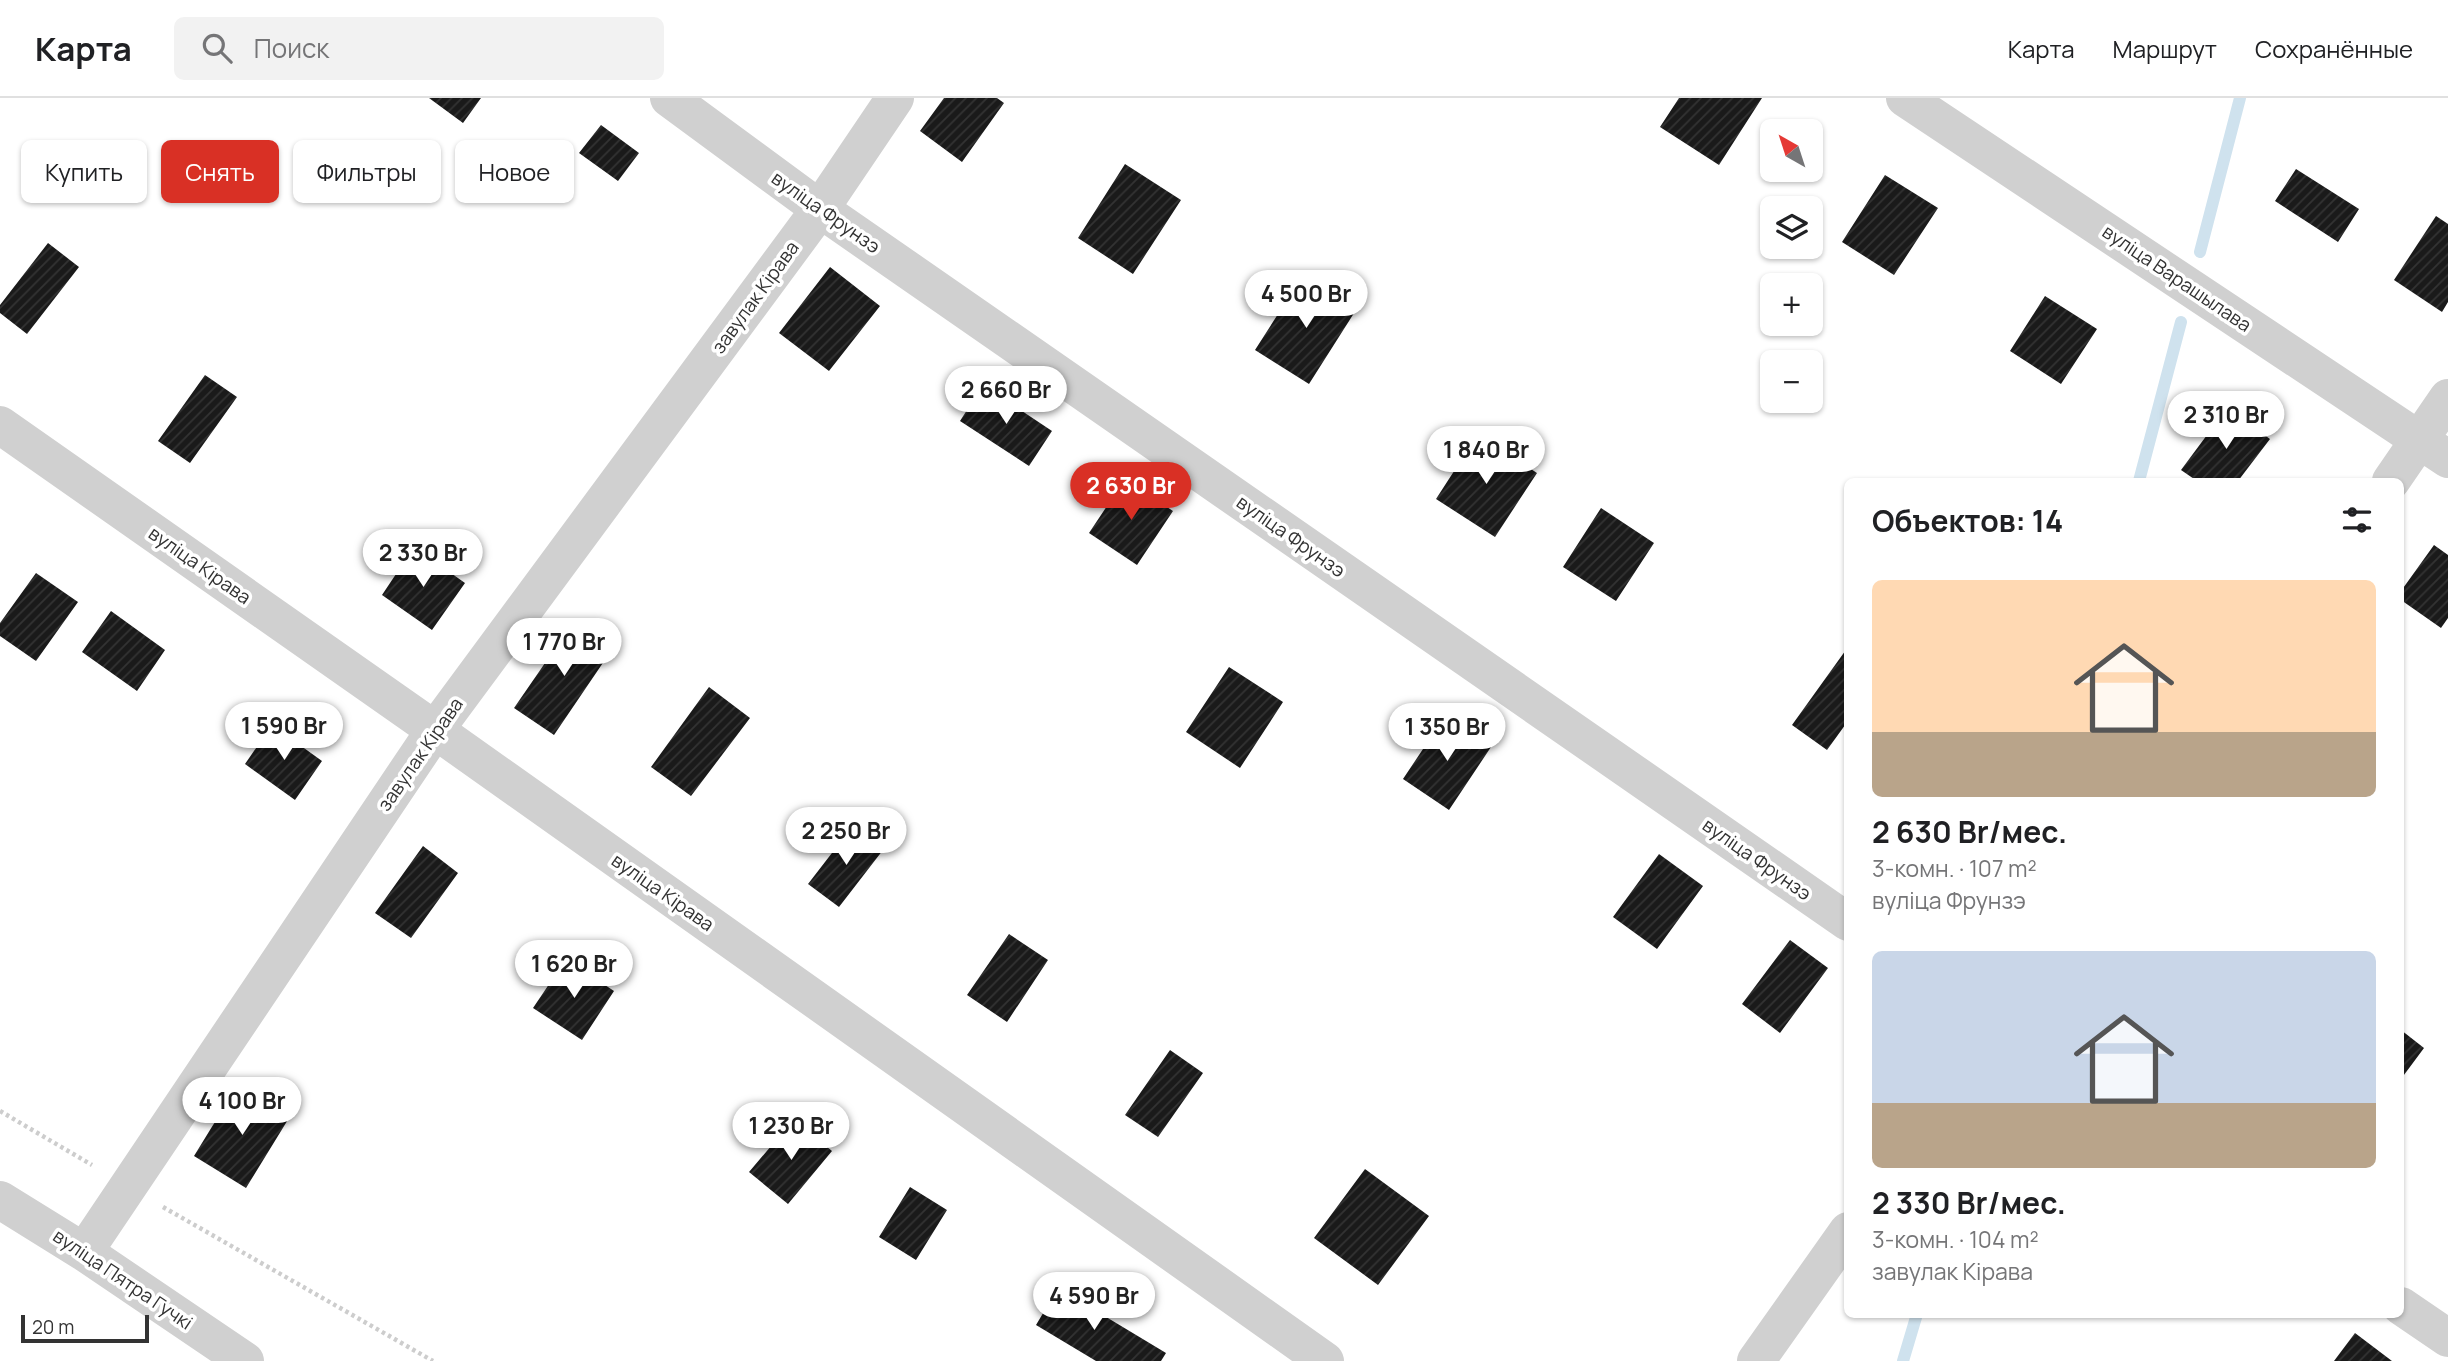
<!DOCTYPE html>
<html lang="ru">
<head>
<meta charset="utf-8">
<style>
  :root { --surface:#fff; --page:#f2f2f2; --text:#202124; --muted:#757577; --line:#e0e0e0; --accent:#d93025 }
  body { margin:0; font-family:Manrope,sans-serif; background:var(--page); color:var(--text); height:100vh; display:flex; flex-direction:column; font-size:26px; white-space:nowrap }
  * { box-sizing:border-box; margin:0 }
  p { font-size:23px; color:var(--muted) }
  .icon { flex:none; width:38px; height:38px; fill:none; stroke:currentColor; stroke-width:2; stroke-linecap:round; stroke-linejoin:round }
  .map { position:relative; flex:1; overflow:hidden }
  .sheet { position:absolute; left:1844px; top:380px; width:560px; height:840px; display:flex; flex-direction:column; background:var(--surface); border-radius:10px; box-shadow:0 2px 5px #0004 }
  .sheet>* { flex:none }
  .guide { position:absolute; left:21px; top:42px; width:665px; height:63px; display:flex; gap:14px }
  .needle { width:46px; rotate:321deg }
  .buttons { position:absolute; left:1760px; top:21px; display:grid; gap:14px }
  .buttons a { display:grid; place-items:center; width:63px; height:63px; border-radius:10px; background:var(--surface); box-shadow:0 2px 5px #0004; font-size:35px }
  .scale { position:absolute; left:21px; bottom:18px; width:128px; box-sizing:border-box; padding-left:7px; border:4px solid #333; border-top:0; font-size:19px; line-height:24px; white-space:nowrap; color:#333; -webkit-text-stroke:5px #fff; paint-order:stroke }
  .price { position:absolute; translate:-50% -60px; padding:0 16px; border-radius:24px; background:#fff; color:#222; font-size:23px; line-height:46px; filter:drop-shadow(0 2px 4px #0008) }
  .price::after { content:''; position:absolute; left:50%; top:42px; width:21px; height:16px; margin-left:-10px; background:inherit; clip-path:polygon(0 0,100% 0,50% 100%) }
  .price.current { background:var(--accent); color:#fff }
  ul { padding:0; list-style:none }
  li { display:grid; align-content:center; gap:14px; height:371px; padding:0 28px }
  li span { display:grid; place-items:center; height:217px; border-radius:10px; color:#555 }
  li>.icon { margin-inline-start:auto }
  span .icon { width:126px; height:126px; fill:#fffc; stroke-width:1 }
  li b { font-size:30px }
  h2 { display:flex; justify-content:space-between; align-items:center; height:84px; padding:0 28px; font-size:30px }
  .chip { padding:0 24px; border-radius:10px; background:var(--surface); box-shadow:0 2px 5px #0004; font-size:24px; line-height:63px }
  .chip.current { background:var(--accent); color:#fff }
  header { display:flex; align-items:center; gap:42px; box-sizing:border-box; height:98px; padding:0 35px; background:var(--surface); border-bottom:2px solid var(--line) }
  header strong { font-size:33px }
  nav { display:flex; gap:38px; margin-inline-start:auto; font-size:24px }
  .search { width:490px; height:63px; background:var(--page); display:flex; align-items:center; gap:18px; box-sizing:border-box; padding:0 24px; border-radius:10px; color:var(--muted); font-size:26px }
  .map>svg:first-child { display:block }
</style>
</head>
<body>
<header>
<strong>Карта</strong>
<div class="search"><svg class="icon" aria-label="search" viewBox="0 0 24 24"><circle cx="10" cy="10" r="6"/><path d="M15 15l6 6"/></svg>Поиск</div>
<nav><a>Карта</a><a>Маршрут</a><a>Сохранённые</a></nav>
</header>
<div class="map">
<svg width="2448" height="1263" viewBox="0 0 2448 1263">
  <defs>
    <pattern id="building-hatch" width="6" height="6" patternUnits="userSpaceOnUse" patternTransform="scale(1.75)"><rect width="6" height="6" fill="#1a1a1a"/><path d="M-1 1l2-2M0 6l6-6M5 7l2-2" fill="none" stroke="#333"/></pattern>
  </defs>
  <rect width="100%" height="100%" fill="#fff"/>
  <g fill="none" stroke-linecap="round" stroke-linejoin="round">
    <path stroke="#cfe2ee" stroke-width="12" d="M2200,154l40,-154
      M2139,383l42,-159
      M1903,1263l14,-47"/>
  </g>
  <path fill="url(#building-hatch)" d="M429,0h52l-18,25z
    M944,0h53l7,5 -42,59 -42,-31z
    M1679,0h83l-43,67 -59,-38z
    M601,27l38,28 -21,28 -39,-28z
    M1125,66l56,36 -48,74 -55,-36z
    M2296,71l63,40 -21,33 -63,-41z
    M1885,77l53,33 -44,67 -52,-33z
    M2436,118l12,8v78l-6,10 -48,-32z
    M48,145l31,24 -52,67 -27,-21v-8z
    M830,169l50,39 -51,65 -50,-38z
    M1303,177l53,35 -47,74 -54,-34z
    M2045,198l52,33 -36,55 -51,-33z
    M205,277l32,22 -47,66 -32,-22z
    M983,287l69,46 -23,35 -69,-45z
    M2227,310l43,31 -32,42h-41l-16,-11z
    M1478,336l59,39 -42,64 -59,-38z
    M1125,381l48,32 -36,54 -48,-32z
    M1601,410l53,35 -38,58 -53,-34z
    M2434,447l14,10v63l-7,10 -40,-28v-9z
    M414,449l51,36 -33,47 -50,-35z
    M36,475l42,29 -42,59 -36,-25v-13z
    M111,513l54,39 -28,41 -55,-39z
    M574,523l39,27 -59,87 -40,-27z
    M1848,549v74l-21,29 -35,-25z
    M1229,569l54,35 -43,66 -54,-36z
    M709,589l41,31 -59,78 -40,-29z
    M1445,618l46,31 -42,63 -46,-31z
    M272,627l50,36 -27,39 -50,-36z
    M852,729l31,23 -44,57 -31,-23z
    M423,748l35,27 -47,65 -36,-25z
    M1659,756l44,32 -46,63 -44,-32z
    M1009,836l39,26 -41,62 -40,-27z
    M1790,842l38,28 -48,65 -38,-29z
    M566,861l48,32 -32,49 -49,-32z
    M2401,932l23,18 -23,31z
    M1170,952l33,23 -45,64 -33,-22z
    M237,988l52,32 -43,70 -52,-32z
    M794,1021l38,32 -44,53 -39,-32z
    M1365,1071l64,47 -51,69 -64,-47z
    M910,1089l37,23 -31,50 -37,-23z
    M1058,1190l108,65 -5,8h-65l-60,-36z
    M2355,1235l37,28h-58z"/>
  <g fill="none" stroke-linecap="round" stroke-linejoin="round">
    <path stroke="#cdcdcd" stroke-width="4.5" stroke-dasharray="3.5 3.5" stroke-linecap="butt" d="M0,1013l92,54
      M163,1109l270,154"/>
    <path stroke="#d0d0d0" stroke-width="38" d="M669,0l151,111 1028,713
      M1905,0l543,361
      M0,327l435,305 890,631
      M2391,383l57,-83
      M0,1102l84,52 161,109
      M84,1154l351,-522 385,-521 75,-111
      M2401,1208l47,32
      M1756,1263l92,-130"/>
  </g>
  <g text-anchor="middle" stroke-width="7" stroke-linejoin="round" paint-order="stroke">
    <g font-size="19" fill="#333" stroke="#fff">
      <text transform="translate(826 114) rotate(35)" y="7">вуліца Фрунзэ</text>
      <text transform="translate(2177 180) rotate(34)" y="7">вуліца Варашылава</text>
      <text transform="translate(755 199) rotate(-54)" y="7">завулак Кірава</text>
      <text transform="translate(1291 438) rotate(35)" y="7">вуліца Фрунзэ</text>
      <text transform="translate(200 467) rotate(35)" y="7">вуліца Кірава</text>
      <text transform="translate(420 656) rotate(-55)" y="7">завулак Кірава</text>
      <text transform="translate(1757 761) rotate(35)" y="7">вуліца Фрунзэ</text>
      <text transform="translate(663 794) rotate(35)" y="7">вуліца Кірава</text>
      <text transform="translate(123 1181) rotate(34)" y="7">вуліца Пятра Гучкі</text>
    </g>
  </g>
</svg>
<div class="buttons">
<a><svg class="needle" viewBox="-14 -14 28 28"><path d="M0-13l5 13h-10z" fill="#e53935"/><path d="M0 13l5-13h-10z" fill="#757577"/></svg></a>
<a><svg class="icon" aria-label="layers" viewBox="0 0 24 24"><path d="M12 4l9 5-9 5-9-5zM3 14l9 5 9-5"/></svg></a>
<a>+</a>
<a>−</a>
</div>
<div class="scale">20 m</div>
<b class="price" style="left:1306px;top:232px">4 500 Br</b>
<b class="price" style="left:1006px;top:328px">2 660 Br</b>
<b class="price" style="left:2226px;top:353px">2 310 Br</b>
<b class="price" style="left:1486px;top:388px">1 840 Br</b>
<b class="price current" style="left:1131px;top:424px">2 630 Br</b>
<b class="price" style="left:423px;top:491px">2 330 Br</b>
<b class="price" style="left:564px;top:580px">1 770 Br</b>
<b class="price" style="left:284px;top:664px">1 590 Br</b>
<b class="price" style="left:1447px;top:665px">1 350 Br</b>
<b class="price" style="left:846px;top:769px">2 250 Br</b>
<b class="price" style="left:574px;top:902px">1 620 Br</b>
<b class="price" style="left:242px;top:1039px">4 100 Br</b>
<b class="price" style="left:791px;top:1064px">1 230 Br</b>
<b class="price" style="left:1094px;top:1234px">4 590 Br</b>
<div class="guide">
<a class="chip">Купить</a>
<a class="chip current">Снять</a>
<a class="chip">Фильтры</a>
<a class="chip">Новое</a>
</div>
<section class="sheet">
<h2>Объектов: 14<svg class="icon" aria-label="filters" viewBox="0 0 24 24"><path d="M4 7h16M4 17h16"/><circle cx="9" cy="7" r="2"/><circle cx="15" cy="17" r="2"/></svg></h2>
<ul>
<li><span style="background:linear-gradient(#ffd9b3 70%,#b9a48a 0)"><svg class="icon" aria-label="home" viewBox="0 0 24 24"><path d="M3 11l9-7 9 7M6 9v11h12V9"/></svg></span><div><b>2 630 Br/мес.</b><p>3-комн. · 107 m²</p><p>вуліца Фрунзэ</p></div></li>
<li><span style="background:linear-gradient(#c9d6e8 70%,#b9a48a 0)"><svg class="icon" aria-label="home" viewBox="0 0 24 24"><path d="M3 11l9-7 9 7M6 9v11h12V9"/></svg></span><div><b>2 330 Br/мес.</b><p>3-комн. · 104 m²</p><p>завулак Кірава</p></div></li>
</ul>
</section>
</div>
</body>
</html>
